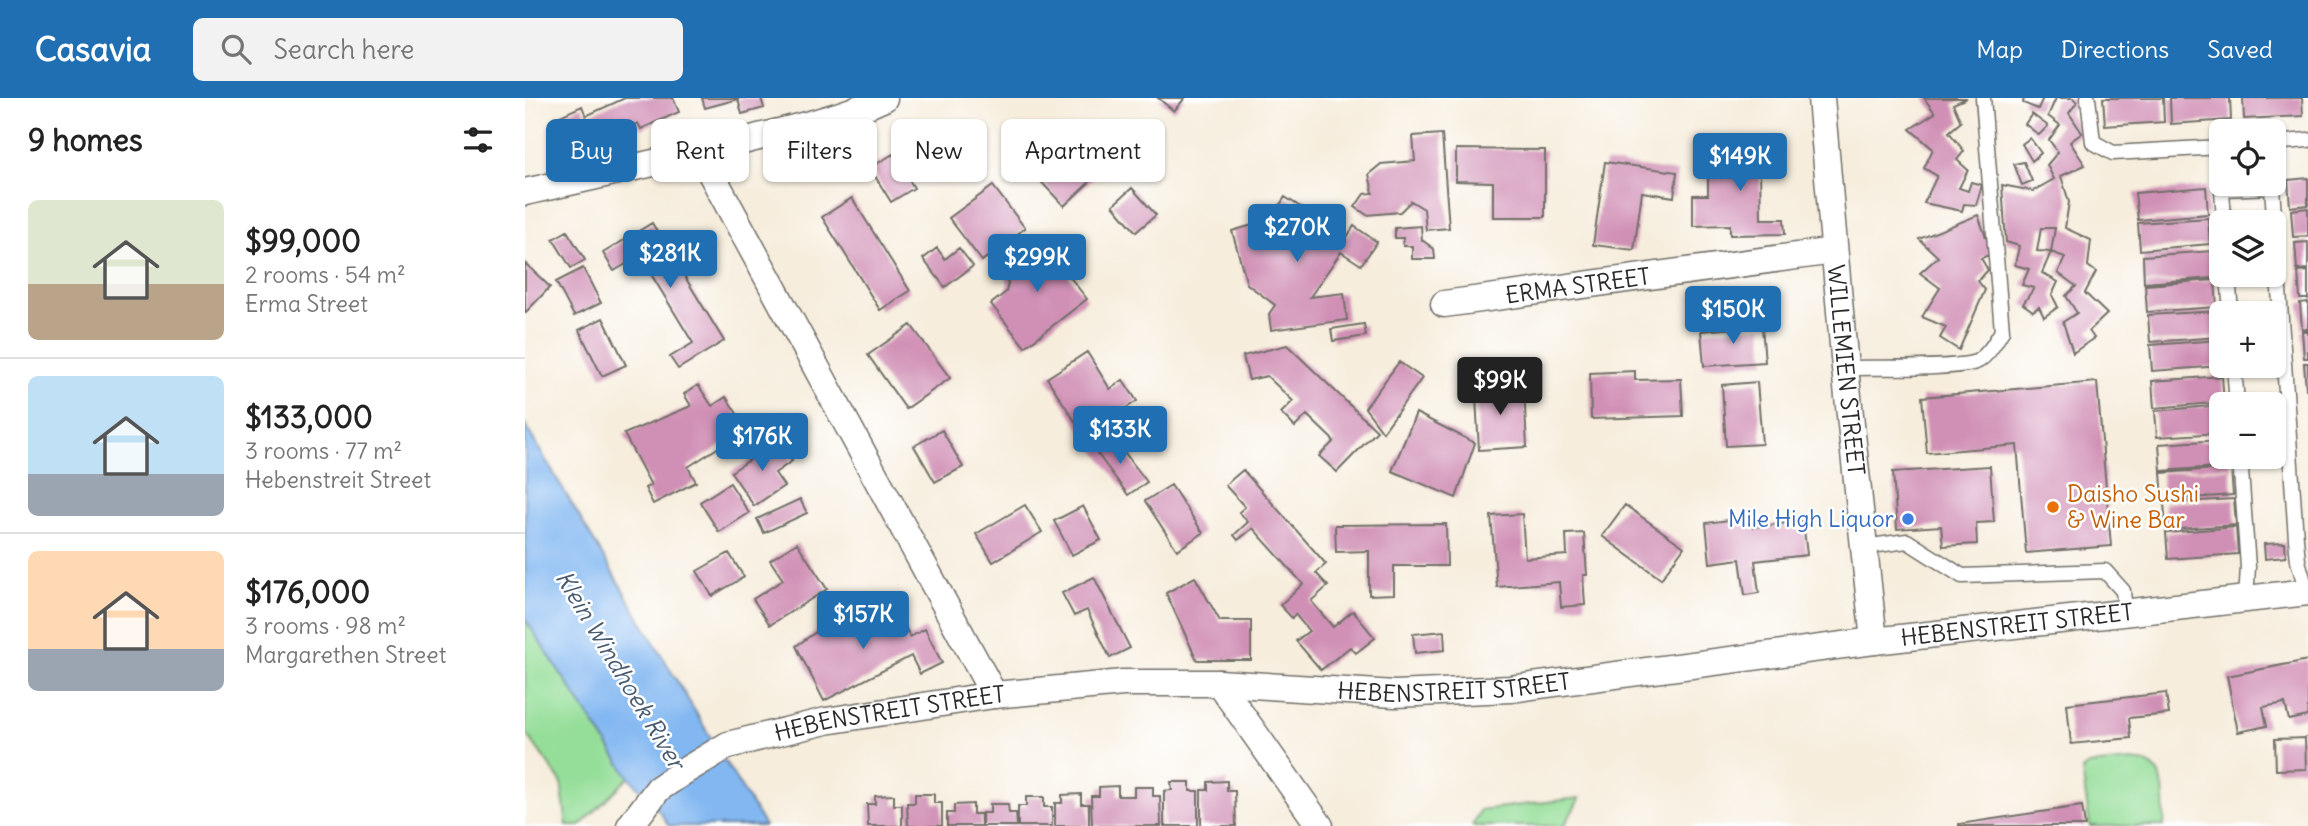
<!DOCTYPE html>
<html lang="en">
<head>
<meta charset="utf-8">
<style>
  :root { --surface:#fff; --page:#f2f2f2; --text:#222; --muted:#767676; --line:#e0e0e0; --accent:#1f6fb2 }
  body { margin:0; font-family:Delius,sans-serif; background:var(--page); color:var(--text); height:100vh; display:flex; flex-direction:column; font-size:26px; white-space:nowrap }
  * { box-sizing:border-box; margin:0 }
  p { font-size:23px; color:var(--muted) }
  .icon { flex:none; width:38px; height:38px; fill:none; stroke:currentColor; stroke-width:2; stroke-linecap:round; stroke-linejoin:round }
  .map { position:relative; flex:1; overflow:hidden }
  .panel { display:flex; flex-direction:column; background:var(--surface); width:525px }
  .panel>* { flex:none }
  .guide { position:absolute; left:21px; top:21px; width:665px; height:63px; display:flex; gap:14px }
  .fabs { position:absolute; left:1684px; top:21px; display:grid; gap:14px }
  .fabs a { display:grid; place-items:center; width:77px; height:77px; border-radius:10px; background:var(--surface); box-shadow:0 2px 5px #0004; font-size:35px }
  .price { position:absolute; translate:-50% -60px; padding:0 16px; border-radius:7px; background:var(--accent); color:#fff; font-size:23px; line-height:46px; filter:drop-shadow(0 2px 4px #0008) }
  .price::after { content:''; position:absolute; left:50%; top:42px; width:21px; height:16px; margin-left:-10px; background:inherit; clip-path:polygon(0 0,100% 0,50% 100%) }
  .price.active { background:#222; color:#fff }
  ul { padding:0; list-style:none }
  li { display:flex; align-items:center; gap:21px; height:175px; padding:0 28px }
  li+li { border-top:2px solid var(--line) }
  li span { display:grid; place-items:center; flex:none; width:196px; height:140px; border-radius:10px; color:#555 }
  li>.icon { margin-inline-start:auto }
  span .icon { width:84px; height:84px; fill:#fffc; stroke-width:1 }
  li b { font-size:30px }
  h2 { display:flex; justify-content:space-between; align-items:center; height:84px; padding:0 28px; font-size:30px }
  .tag { padding:0 24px; border-radius:10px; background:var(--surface); box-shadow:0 2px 5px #0004; font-size:24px; line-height:63px }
  .tag.active { background:var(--accent); color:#fff }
  header { display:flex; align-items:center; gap:42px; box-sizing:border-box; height:98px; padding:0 35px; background:var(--accent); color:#fff }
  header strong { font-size:33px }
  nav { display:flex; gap:38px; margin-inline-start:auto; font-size:24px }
  .search { width:490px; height:63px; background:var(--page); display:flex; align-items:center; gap:18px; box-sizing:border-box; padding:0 24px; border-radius:10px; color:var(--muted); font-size:26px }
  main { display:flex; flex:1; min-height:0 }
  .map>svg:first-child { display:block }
</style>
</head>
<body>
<header>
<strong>Casavia</strong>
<div class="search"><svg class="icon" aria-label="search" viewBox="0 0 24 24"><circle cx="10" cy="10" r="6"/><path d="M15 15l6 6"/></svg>Search here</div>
<nav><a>Map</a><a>Directions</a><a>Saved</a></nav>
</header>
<main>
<section class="panel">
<h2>9 homes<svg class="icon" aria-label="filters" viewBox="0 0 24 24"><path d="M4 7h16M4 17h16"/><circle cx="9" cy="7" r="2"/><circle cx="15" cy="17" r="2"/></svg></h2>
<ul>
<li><span style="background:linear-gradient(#dfe7d0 60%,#b9a48a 0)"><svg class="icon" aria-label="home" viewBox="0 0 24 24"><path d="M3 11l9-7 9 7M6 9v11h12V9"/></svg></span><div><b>$99,000</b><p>2 rooms · 54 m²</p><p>Erma Street</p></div></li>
<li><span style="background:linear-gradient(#bfe0f5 70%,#9aa5b1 0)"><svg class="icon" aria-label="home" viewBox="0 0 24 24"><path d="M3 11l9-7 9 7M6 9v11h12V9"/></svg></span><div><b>$133,000</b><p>3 rooms · 77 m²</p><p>Hebenstreit Street</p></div></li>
<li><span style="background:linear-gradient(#ffd9b3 70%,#9aa5b1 0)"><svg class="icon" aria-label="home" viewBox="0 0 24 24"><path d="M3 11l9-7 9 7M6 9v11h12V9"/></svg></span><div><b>$176,000</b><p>3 rooms · 98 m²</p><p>Margarethen Street</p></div></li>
</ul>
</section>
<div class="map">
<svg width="1783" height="728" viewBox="0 0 1783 728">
  <rect width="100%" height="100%" fill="#fff"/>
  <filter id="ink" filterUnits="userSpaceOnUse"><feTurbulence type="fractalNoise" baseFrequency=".0143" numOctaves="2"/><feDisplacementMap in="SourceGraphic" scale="14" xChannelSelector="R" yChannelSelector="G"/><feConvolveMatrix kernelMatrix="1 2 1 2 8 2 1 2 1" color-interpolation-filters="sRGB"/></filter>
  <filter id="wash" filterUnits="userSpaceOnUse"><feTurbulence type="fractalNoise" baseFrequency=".00686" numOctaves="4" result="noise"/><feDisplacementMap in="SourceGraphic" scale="28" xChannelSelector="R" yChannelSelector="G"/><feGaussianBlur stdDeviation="1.57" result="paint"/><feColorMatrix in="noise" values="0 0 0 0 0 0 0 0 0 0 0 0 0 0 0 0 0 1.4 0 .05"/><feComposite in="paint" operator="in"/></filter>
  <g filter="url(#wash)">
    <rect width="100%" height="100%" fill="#f6eddc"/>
    <path fill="#95de99" stroke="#608462" stroke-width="2" d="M0,521l104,158 -49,49h-13l-6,-44 -36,-51z
      M1606,663c5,1 12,1 17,3 20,8 16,45 16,62h-74l-8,-56 6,-5z
      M1055,700l-16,28h-92l8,-16z"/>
    <path fill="#82b7f1" stroke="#56718e" stroke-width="2" d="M0,327l196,330 44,71h-96l-9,-14 -31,-35 -104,-158z"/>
    <g id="blocks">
      <path fill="#d090b5" d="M100,0h48l6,14 -38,17 -3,-6 -62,28 -16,-35 22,-10 4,10z
        M177,0h59l3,10 -22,6 -4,-15 -33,9z
        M633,0h27l-11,13z
        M1399,0h43l-14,6 8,18 -12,10 15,19 -7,9 11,10 -9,18 9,3 3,-9 11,3 -6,20 -12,-1 -2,7 -38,-8 13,-27 -13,-8 9,-19 -23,-20 25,-16z
        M1499,0h19l-5,11 -15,-6z
        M1531,0h17l4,4 -8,11 13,20 -12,9 15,23 -24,11 8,26 -4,26 26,12 -3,26 8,6 -11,21 22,21 -18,17 5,7 -21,15 -10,-31 14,-9 -11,-17 10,-10 -18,-13 7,-16 -14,-5 4,-24h-14l-4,23 14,1 -9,21 16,9 -6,13 6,12 -14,10 -5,-10 -6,4 -10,-7 11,-16 -12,-3 7,-16 -14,-4 4,-19 -13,-4 -4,-57 31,6 21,-12 -7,-14 11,-13 -9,-12 11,-15 -12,-9z
        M1578,0h60l1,24 -59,4z
        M1645,0h60l1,22 -60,4z
        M1718,0h59l1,18 -59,3z
        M1507,16l16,12 -9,9 -14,-11z
        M917,36l7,94 -23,2 -2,-21 -13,-8 -11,11 -33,3 -12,-8 9,-13 9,-1 -4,-19 12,-10 34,-3 -2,-25z
        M1505,40l11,15 -9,8 -10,-17z
        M1256,42l1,30 -22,1 1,48h23l1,15 -55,1v-10l-37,1v-31h15v-29l39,-1 -1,-24z
        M564,45l20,21 -45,42 -35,-37 14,-13 15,15z
        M931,51l89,1v67h-52v-35l-37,-1z
        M368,56l21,34 -23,14 -21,-34z
        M1080,64l72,10 -3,25 -32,-5 -8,58 -41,-5z
        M1499,64l8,19 -10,4 -8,-21z
        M1783,80v27l-18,2 -2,-27z
        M468,88l32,42 -43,33 -33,-43z
        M1681,89l2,27 -70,6 -3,-27z
        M607,90l24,27 -20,17 -23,-27z
        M760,99l62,40 7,-11 23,16 -16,23 -20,-13 -31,45 34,-4 3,27 -76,10 -2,-16 6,-9 -28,-21 -15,-53 38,-11z
        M327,100l58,93 -30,19 -58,-93z
        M1783,110v28l-15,1 -2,-27z
        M1453,117l14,39 -11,4 7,12 -10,11 7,9 -26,60 -19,-12 6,-11 -24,-10 18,-29 -20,-15 18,-16 -19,-18z
        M1683,120l2,26 -70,6 -2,-27z
        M127,125l72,118 -46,28 -8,-12 23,-14 -53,-87 -26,15 -11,-18z
        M896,128l1,14 12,9 1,10h-23v-13h-9v-8h-8v-10z
        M42,133l18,29 -14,8 -18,-29z
        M516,142l46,59 -62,48 -34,-43 15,-12 2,-9 -5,-13z
        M1783,144v27l-11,1 -2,-27z
        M412,150l8,11 14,-11 14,18 -28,21 -22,-28z
        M1687,153l2,27 -70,5 -1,-27z
        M0,165l25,24 -25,26z
        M58,170l18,35 -27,13 -18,-34z
        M1783,173v28h-8l-2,-27z
        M1690,182l2,27 -70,5 -2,-27z
        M1783,204v27h-6l-2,-26z
        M1693,213l2,26 -70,5 -2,-27z
        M78,220l23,47 -24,11 -23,-46z
        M839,226l2,12 -33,5 -2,-12z
        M386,227l39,53 -44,31 -38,-54z
        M1237,228l3,36 -61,4 -3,-35z
        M1777,233h6v27h-4z
        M1695,242l1,26 -69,5 -2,-26z
        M762,247l90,86 -40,41 -18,-16 15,-15 -27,-26 -12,12 -14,-14 12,-12 -26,-25 -18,4 -6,-24z
        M562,254l23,37 13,-9 14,21 -53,34 -37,-57z
        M874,264l23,16 -39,54 -18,-24z
        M1779,265h4v26h-2z
        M1110,273v9l46,-1 2,37 -92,3 -1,-46z
        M1697,278l2,26 -70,6 -2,-27z
        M964,281l1,10 34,-2 3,60 -48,3 -4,-70z
        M1232,284l5,62 -36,2 -4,-61z
        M1572,284l14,164 -85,7 -9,-108 -90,8 -5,-56z
        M173,287l14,21 14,-9 21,32 -59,38 8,15 -43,22 -8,-16 6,-3 -27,-51 67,-28 -7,-12z
        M1696,307v28l-64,4 -2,-26z
        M891,315l59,30 -19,55 -64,-27z
        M417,332l21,37 -28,15 -21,-36z
        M587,338l35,46 -19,13 -34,-46z
        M1696,342v17h9l1,9 -70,5 -2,-27z
        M254,343l13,20 -17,12 9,13 -30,20 -23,-34z
        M1465,368l4,56 -18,1 1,21 -34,2 -2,-20 -44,3 -4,-57z
        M1706,370l2,27 -70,5 -2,-27z
        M718,372l83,94 -10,9 12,13 -17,15 22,26 20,-16 22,27 -19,15 -6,-6 -29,23 -25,-29 13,-10 -14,-17 -3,4 -12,-13 23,-21 -50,-56 -15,12 -4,-5 14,-13 -9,-10 6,-5 -20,-22z
        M205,385l19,30 -30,19 -19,-30z
        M646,387l32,48 -26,17 -32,-49z
        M275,401l7,14 -43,20 -7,-14z
        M1709,401l2,26 -70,5 -2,-27z
        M500,407l17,27 -49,30 -17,-28z
        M1100,407l59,42 -23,32 -59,-43z
        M558,408l18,34 -29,15 -18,-34z
        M997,416l3,44 42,-3 -1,-21 18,-1 3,42h-4l2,30 -24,2 -2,-25 -62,5 -6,-71z
        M1226,419l2,10 50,-6 4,34 -52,6 4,32 -14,2 -5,-36 -30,4 -4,-40z
        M921,426l1,42h-53v28l-25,1v-44l-33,1 -1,-27z
        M1711,429l2,27 -70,5 -2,-26z
        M272,445l30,46 -57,36 -17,-26 30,-19 -13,-20z
        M1760,445l1,14 -21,2 -1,-15z
        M204,455l15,24 -32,19 -15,-25z
        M569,479l36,71 -20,10 -23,-48 -13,6 -12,-23z
        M670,479l25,44h31v39h-54l-31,-67z
        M368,506l17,33 15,-8 17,34 -22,11 -9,-18 -87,45 -28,-55 47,-33 13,10z
        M919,533l1,19 -30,3 -2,-19z
        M1783,562v56l-19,4 -4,-17 -22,4 4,19 -29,6 -11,-56z
        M1641,595l3,21 -40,4 2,20 -60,6 -4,-40z
        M1780,640l1,31 -30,1 -1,-31z
        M702,683v10h8l1,35h-35v-36h7v-8z
        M646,684h19v9h8v35h-34v-35l8,-1z
        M593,688v10h16v-9h19v9h7l1,30h-69l-1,-30h8v-9z
        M390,696h19v9h8v23h-34l-1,-23h8z
        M556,696v10h8v22h-34v-23h7v-8z
        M369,697v10h8v21h-34l-1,-22h8v-8z
        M501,699h18v10h8v19h-34v-20h8z
        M448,706v10h8v12h-34v-13h7v-8z
        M465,706h18l1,9h7l1,13h-35v-13h8z
        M1557,708l3,20h-126v-2z"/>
    </g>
  </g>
  <g filter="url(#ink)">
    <use href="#blocks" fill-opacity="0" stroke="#726f69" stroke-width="2"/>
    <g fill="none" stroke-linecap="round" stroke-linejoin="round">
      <g stroke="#726f69" stroke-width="17">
        <path id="lane" d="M1563,0l5,44 20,11 108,-6
          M1748,45l35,-3
          M1699,124l-2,-33 50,-2 24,352 2,22 9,31
          M1703,177l3,38
          M1709,268l3,38
          M1320,270c24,-1 117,2 133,-7 11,-7 17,-19 24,-30l-19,-233
          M1715,359l8,110 -2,32
          M1339,449l43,-6 55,35 143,-5 18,20 2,21"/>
      </g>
      <g stroke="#726f69" stroke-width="29">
        <g id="street">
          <path id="s1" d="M1296,0l24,270 29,273"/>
          <path d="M175,55l294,542"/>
          <path d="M0,94c77,-17 154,-34 230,-54 44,-11 88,-21 129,-40"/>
          <path id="s2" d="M919,206l390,-53"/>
          <path d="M694,585l101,143"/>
          <path id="s3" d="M105,728l28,-37 25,-17 45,-27 98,-24 168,-26 129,-12h96l176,11 115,-5 364,-48 434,-49"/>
        </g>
      </g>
      <use href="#lane" stroke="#fff" stroke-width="14"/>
      <use href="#street" stroke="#fff" stroke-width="26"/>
    </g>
  </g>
  <circle fill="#e8710a" stroke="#fff" stroke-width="2.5" cx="1528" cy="409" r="7"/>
  <circle fill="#3f7fe0" stroke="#fff" stroke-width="2.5" cx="1383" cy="421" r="7"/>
  <g text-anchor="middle" stroke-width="5" stroke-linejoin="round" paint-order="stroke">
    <g font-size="23" fill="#2b2b2b" stroke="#fff">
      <text dy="8" stroke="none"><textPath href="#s2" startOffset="135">ERMA STREET</textPath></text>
      <text dy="8" stroke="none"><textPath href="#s1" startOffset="273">WILLEMIEN STREET</textPath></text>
      <text dy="8" stroke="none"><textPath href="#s3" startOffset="1428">HEBENSTREIT STREET</textPath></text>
      <text dy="8" stroke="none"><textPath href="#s3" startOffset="861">HEBENSTREIT STREET</textPath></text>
      <text dy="8" stroke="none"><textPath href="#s3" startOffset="294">HEBENSTREIT STREET</textPath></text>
    </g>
    <g font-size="23" fill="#c56008" stroke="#fff" text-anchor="start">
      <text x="1542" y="404">Daisho Sushi<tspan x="1542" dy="26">&amp; Wine Bar</tspan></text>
    </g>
    <g font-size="23" fill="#366cbe" stroke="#fff" text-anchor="end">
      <text x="1369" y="429">Mile High Liquor</text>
    </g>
    <g font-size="24" font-style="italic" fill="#495c70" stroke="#fff">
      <text transform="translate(95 572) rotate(59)" y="8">Klein Windhoek River</text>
    </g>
  </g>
</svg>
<div class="fabs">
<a><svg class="icon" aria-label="locate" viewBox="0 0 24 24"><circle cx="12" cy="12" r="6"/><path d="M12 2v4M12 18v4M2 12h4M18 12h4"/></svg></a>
<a><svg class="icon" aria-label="layers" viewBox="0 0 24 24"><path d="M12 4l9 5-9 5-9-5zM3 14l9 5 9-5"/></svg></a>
<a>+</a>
<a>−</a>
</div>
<b class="price" style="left:1215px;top:95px">$149K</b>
<b class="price" style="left:772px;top:166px">$270K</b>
<b class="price" style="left:145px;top:192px">$281K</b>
<b class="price" style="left:512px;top:196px">$299K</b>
<b class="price" style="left:1208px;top:248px">$150K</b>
<b class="price active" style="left:975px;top:319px">$99K</b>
<b class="price" style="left:595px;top:368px">$133K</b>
<b class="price" style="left:237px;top:375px">$176K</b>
<b class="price" style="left:338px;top:553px">$157K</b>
<div class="guide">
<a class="tag active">Buy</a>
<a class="tag">Rent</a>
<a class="tag">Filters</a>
<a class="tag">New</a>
<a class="tag">Apartment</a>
</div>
</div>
</main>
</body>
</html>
